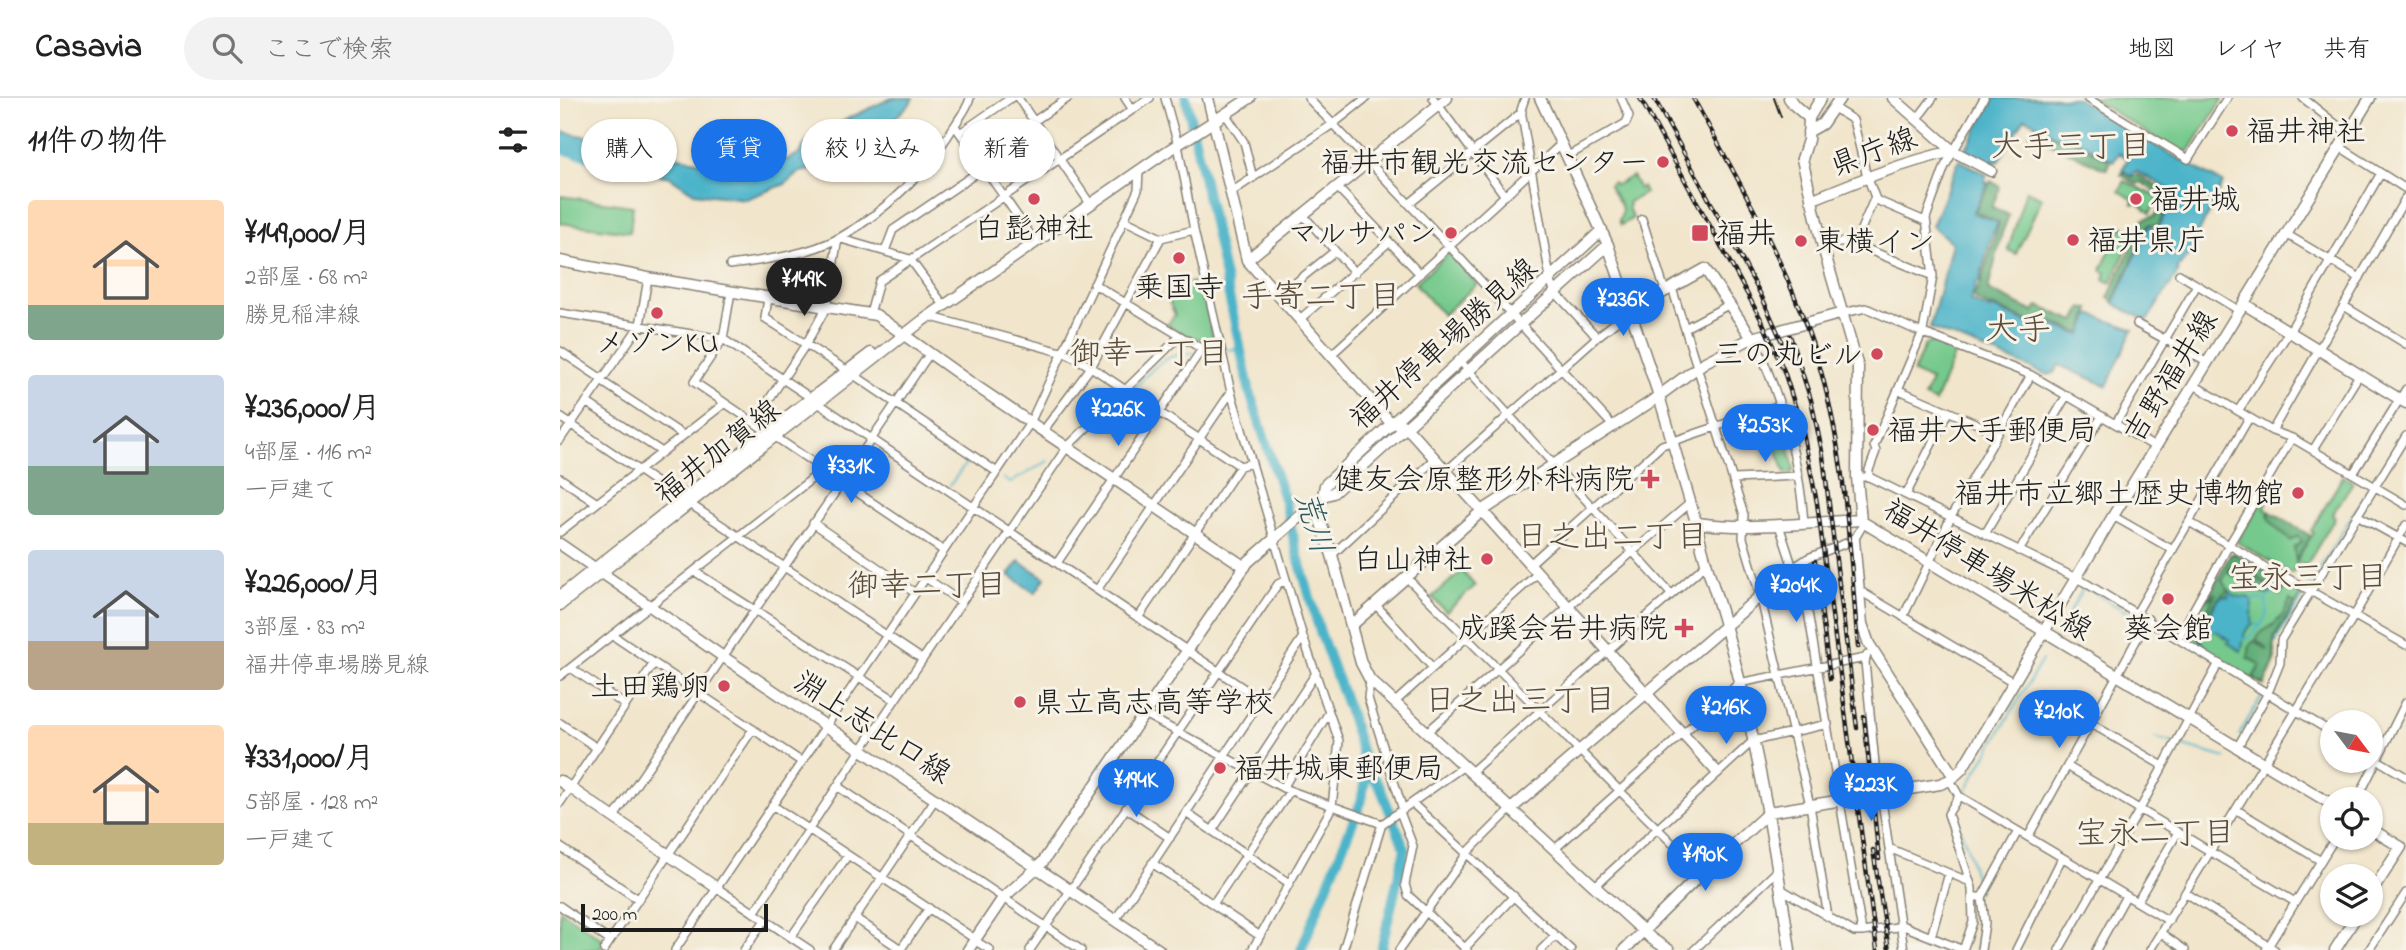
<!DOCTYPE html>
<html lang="ja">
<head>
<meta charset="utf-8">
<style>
  :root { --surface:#fff; --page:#f2f2f2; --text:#222; --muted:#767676; --line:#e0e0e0; --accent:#1a73e8 }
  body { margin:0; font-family:"Indie Flower","Klee One",sans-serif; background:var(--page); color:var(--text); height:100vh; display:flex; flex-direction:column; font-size:26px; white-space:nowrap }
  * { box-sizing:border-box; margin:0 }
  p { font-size:23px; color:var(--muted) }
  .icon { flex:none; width:38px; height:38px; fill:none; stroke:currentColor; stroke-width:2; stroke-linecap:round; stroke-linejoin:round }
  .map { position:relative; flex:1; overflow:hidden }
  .side { display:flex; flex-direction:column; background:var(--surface); width:560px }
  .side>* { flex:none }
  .banner { position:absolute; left:21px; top:21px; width:665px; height:63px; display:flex; gap:14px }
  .needle { width:46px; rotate:122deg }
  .fabs { position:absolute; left:1760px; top:612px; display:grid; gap:14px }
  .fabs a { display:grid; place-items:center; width:63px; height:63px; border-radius:50%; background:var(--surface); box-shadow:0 2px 5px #0004; font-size:35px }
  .scale { position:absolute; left:21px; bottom:18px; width:187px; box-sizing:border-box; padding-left:7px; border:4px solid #1c1c1c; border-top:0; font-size:19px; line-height:24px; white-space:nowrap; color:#1c1c1c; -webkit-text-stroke:5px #f7f3e8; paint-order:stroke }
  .price { position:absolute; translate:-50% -60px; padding:0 16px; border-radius:24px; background:var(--accent); color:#fff; font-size:23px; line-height:46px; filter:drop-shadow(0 2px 4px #0008) }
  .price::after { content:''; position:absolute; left:50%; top:42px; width:21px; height:16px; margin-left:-10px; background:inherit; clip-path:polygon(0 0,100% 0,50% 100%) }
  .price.on { background:#222; color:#fff }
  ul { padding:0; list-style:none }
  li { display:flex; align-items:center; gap:21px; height:175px; padding:0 28px }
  li span { display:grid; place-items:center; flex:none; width:196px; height:140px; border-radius:7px; color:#555 }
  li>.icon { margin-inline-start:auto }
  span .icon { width:84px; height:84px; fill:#fffc; stroke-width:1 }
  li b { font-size:30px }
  h2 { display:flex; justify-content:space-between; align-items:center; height:84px; padding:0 28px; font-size:30px }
  .chip { padding:0 24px; border-radius:32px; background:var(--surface); box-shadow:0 2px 5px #0004; font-size:24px; line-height:63px }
  .chip.on { background:var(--accent); color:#fff }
  header { display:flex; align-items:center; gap:42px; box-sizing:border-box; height:98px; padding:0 35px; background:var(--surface); border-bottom:2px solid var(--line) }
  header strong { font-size:33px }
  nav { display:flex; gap:38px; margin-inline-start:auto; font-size:24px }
  .search { width:490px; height:63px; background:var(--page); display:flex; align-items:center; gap:18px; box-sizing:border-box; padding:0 24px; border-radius:38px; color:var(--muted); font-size:26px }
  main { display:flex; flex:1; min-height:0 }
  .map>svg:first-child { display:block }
</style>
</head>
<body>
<header>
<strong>Casavia</strong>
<div class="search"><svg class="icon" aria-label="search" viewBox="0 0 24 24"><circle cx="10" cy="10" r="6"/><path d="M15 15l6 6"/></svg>ここで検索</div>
<nav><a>地図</a><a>レイヤ</a><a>共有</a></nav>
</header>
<main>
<section class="side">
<h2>11件の物件<svg class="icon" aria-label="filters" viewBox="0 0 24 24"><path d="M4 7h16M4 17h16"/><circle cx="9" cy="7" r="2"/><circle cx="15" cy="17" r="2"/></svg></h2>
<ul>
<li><span style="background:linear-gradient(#ffd9b3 75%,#7fa58c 0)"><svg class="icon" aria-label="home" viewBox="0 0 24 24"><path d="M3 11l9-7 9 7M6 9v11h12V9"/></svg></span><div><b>¥149,000/月</b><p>2部屋 · 68 m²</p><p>勝見稲津線</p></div></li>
<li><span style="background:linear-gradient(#c9d6e8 65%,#7fa58c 0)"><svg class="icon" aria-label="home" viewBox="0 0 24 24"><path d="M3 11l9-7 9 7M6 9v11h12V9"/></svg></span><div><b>¥236,000/月</b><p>4部屋 · 116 m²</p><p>一戸建て</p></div></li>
<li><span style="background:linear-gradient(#c9d6e8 65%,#b9a48a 0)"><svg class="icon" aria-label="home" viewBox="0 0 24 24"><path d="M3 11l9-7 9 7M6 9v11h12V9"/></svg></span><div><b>¥226,000/月</b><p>3部屋 · 83 m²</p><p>福井停車場勝見線</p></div></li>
<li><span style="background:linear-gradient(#ffd9b3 70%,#c2b280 0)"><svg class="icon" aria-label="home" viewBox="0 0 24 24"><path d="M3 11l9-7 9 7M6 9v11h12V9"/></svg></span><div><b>¥331,000/月</b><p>5部屋 · 128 m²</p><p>一戸建て</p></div></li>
</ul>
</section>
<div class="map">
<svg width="1846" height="852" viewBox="0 0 1846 852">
  <rect width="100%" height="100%" fill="#f7f3e8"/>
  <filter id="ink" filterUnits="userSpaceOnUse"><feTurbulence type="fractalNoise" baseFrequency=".0143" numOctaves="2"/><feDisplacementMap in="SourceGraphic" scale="14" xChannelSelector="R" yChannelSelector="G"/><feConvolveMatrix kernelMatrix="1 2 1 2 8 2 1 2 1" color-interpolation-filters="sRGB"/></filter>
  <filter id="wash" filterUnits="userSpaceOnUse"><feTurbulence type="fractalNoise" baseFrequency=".00686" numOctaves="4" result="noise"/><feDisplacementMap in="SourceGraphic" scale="28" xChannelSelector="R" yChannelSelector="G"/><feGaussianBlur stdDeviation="1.57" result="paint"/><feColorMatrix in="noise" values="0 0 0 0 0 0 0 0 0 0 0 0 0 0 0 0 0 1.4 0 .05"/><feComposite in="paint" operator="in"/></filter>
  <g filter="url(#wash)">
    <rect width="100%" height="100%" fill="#f1e5cb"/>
    <path fill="#75c98c" stroke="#487254" stroke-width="2" d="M1531,0h132l-33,52 -10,3z
      M1072,78l7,13 3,-2 3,6 -16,9 -1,6 5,10 -12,7 -2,-5c9,-14 -5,-22 -10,-35l4,-3 3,3z
      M1565,83l34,17 -9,15 -13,-11 -2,2 -3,-1 1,-4 -14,-8z
      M1466,92l16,8 -26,56 -8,-4z
      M0,98l73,10 -3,26 -70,-9z
      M1561,128l13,7 -23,50 -7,-4 2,-6 -5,-3z
      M889,155l28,31 -34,31 -28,-32z
      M641,182l12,58c-19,4 -29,-4 -46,-13l8,-10 -8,-18 9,-10z
      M1372,244l24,9 -21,51 -11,-5 7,-17 -18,-7 12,-29z
      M1217,313l4,2 13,57 -3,3h-6l-20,-57z
      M1783,378l10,6 -21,33 3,3 -29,48 -8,-4 -6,12 -55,-32 26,-43 4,2 -2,8 46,28 3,-4 -3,-2z
      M1675,455l68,39 -28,46v24l-11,24 -77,-47 -1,-3 45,-82z
      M902,473l13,15 -29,26 -14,-15z
      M0,812l45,31 -6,9h-39z"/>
    <path fill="#60ad78" stroke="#3e644a" stroke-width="2" d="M1475,27l24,14 9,-1 43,23 -4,8h-3l-74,-35z
      M1563,74l9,5 6,-2 35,21 -15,29h-10l-35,77 -5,-4 36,-79 11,-3 10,-18 -24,-16 -4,2 -16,-9z
      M1431,83l9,6 -8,20 17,8 -7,18 -14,57 46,22 4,-6 37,15 7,-13 8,1 -8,23 -2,1 -31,-12 -7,6 -50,-21 -3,1 -16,-9 8,-16 18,-59 -24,-12z
      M1709,413l42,25 -15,25 -2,-13 8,-6 -4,-6 -8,5c-9,-11 -22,-14 -21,-30z
      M1675,456l52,30 -7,11 -5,-3v-11l-1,8 -27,-20 4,7 20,13 1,4 -6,2 -35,-21 -1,-5 6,-7 -2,-1 -12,20 7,9c-11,6 -30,35 -33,47h-2c-3,-14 6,-14 11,-24 4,-7 7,-13 11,-20l-10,8 24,-46z
      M1730,502l5,3 -21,35v24l-10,23 -11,-7 7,-13 -12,-7 2,-13 4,-4 14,9 -12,-11c8,-12 9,-7 18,-15 9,-7 13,-16 16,-24z"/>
    <path fill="#4bb4c9" stroke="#346872" stroke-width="2" d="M332,0h21l-3,6 -64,60 -46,8 -15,12 -39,15 -52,-6 -24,-16 -53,-10 -57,-19v-17l196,43 43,-20 8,-13c22,-5 27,-16 44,-24 14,-6 27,-13 41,-19z
      M1434,0h82l55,34 -7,11 7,4 7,-11 85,47 -36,74 -10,12 2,2 -32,50 -31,-16 -2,-2 35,-77 8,3 19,-36 -40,-22 -4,5 -10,-6 6,-11 -9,-6 -5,8 -47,-26 -2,2 -3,-2 -2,3 -35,-20 -27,44 -3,-1 -2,4 -28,-15z
      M1399,62l28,15 -3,6 4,2 -15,30 25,9 -8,19 -11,41h-2l-7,19 20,9 1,-3 53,23 4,-7 33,12 9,-21 43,15 -26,57 -48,-21 -5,8 -6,2 -118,-47 22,-85 -20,-17z
      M459,463l26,17 -10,15 -26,-18z
      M1670,493l5,5 15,2c5,10 0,19 3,27 -12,5 -8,16 -12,26l-13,-8 1,-3 -13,-9h-11l-5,6 6,12 -5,-4 -3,-12 20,-33 4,-4 6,1z"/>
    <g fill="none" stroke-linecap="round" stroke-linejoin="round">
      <path stroke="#4bb4c9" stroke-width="2" d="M668,252l12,-2
        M572,292c23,-22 28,-36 62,-37
        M521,342l47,-46
        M443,380l7,5 38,-22
        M1814,382l32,-50
        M390,387l20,-27
        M1748,490l60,-99
        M1691,503l6,-3 7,2
        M1504,524l19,-33 3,-1 54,32
        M1694,527l8,-1c5,-8 7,-15 3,-24l9,-7 1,-11
        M1682,541l8,-1 11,-13
        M1717,544v-3l28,-46
        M1679,637l24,-41
        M1595,640l19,5
        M1619,647l47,13
        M1404,695l78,-133
        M1400,703l-7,12 14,33 12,46
        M1416,852l5,-30"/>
      <path stroke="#4bb4c9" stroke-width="10" d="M626,0l64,295 35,109 12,51 23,79 28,76 19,62 -6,32 -60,148
        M0,51l45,11
        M807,672l13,17 25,62 -24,101"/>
    </g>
  </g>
  <g filter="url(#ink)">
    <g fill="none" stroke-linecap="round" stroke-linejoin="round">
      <g stroke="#868074" stroke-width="10">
        <path id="street" d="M458,0l73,107
          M565,0l8,12
          M605,0l13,47 16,85 37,162 72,245 36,104 -7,66 -80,143
          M748,0l142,149 163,179
          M873,0l72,98
          M965,0l-4,12 29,168 4,13 43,46
          M1527,0l101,61 39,-61
          M1743,0l45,36
          M1274,10l19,12 13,53 10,27 49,21
          M666,17l18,27 9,36
          M1357,21l16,-21
          M395,28l81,117
          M400,35l51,-35
          M1780,49l66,42
          M1008,58l58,-33 3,-7 -8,-18
          M418,61l90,-61
          M777,89l83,87
          M670,95l103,-69 33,-26
          M849,106l113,-92
          M743,117l52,58
          M1082,121l23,72
          M564,122l37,18 33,-8
          M1726,136l74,44
          M278,140l72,21 30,41
          M1295,145l20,-46
          M1263,149l24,-6 86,35
          M325,153l8,-21 91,-62
          M170,167c35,-5 77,-10 109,-27 49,-27 90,-70 118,-116 5,-8 11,-15 13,-24
          M1619,176l61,37
          M534,186l108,65 18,-3
          M1112,190l72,227 -1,23 17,57 50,210 18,112
          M171,194l-8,47 -29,43 250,169
          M719,198l56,-45
          M208,200l-3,20 81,52
          M1784,208l62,38
          M0,215l163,26 88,59
          M1283,215l23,-5 47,21 118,46 124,72
          M310,216l9,-33 271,-183
          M368,218l140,38 23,13 149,99 12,-3
          M740,221l89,-77
          M1577,226l71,39
          M1125,230l45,-24
          M1192,240c9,13 14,29 20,44 17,46 29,94 32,142
          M0,253l42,28
          M771,257l231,-212
          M900,263l211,233
          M294,277l143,97
          M41,283l82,54
          M1634,287l78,46 20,7 114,67
          M1339,292l99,43
          M210,300l36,-54 20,-36 12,-70
          M26,304l76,50
          M258,305l443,297
          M1678,313l51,-79 92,-159
          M0,319l122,83
          M1556,325l81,-138
          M483,333l48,-64 70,-129
          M1712,333l134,-234
          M0,342l80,-115 8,-47
          M1753,352l46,-75
          M886,373l151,-134 33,-26
          M1793,376l53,-85
          M1297,379h12l215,105 249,151
          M1309,379v-7l7,-19 -2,-5 49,-115 10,-55 -7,-58 19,-52 39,-68
          M0,380l37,25
          M1174,381l64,-3
          M1346,397l42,-83
          M130,406l232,155
          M1797,417l49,27
          M1553,418l60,34
          M1629,424l66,38c7,7 17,14 27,15l124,70
          M253,425l102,70
          M1219,427l14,43 15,-10 46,-18 10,-17
          M0,434l165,-129
          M1425,436l82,-139
          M1459,453l83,-135
          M772,457l103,-96
          M497,465l145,-214
          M970,466l132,-119 118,-40
          M134,473l201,129
          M846,479l296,296
          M366,480l35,24
          M537,492l134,-198
          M1300,493l153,91
          M816,507l56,62
          M1577,514l112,-194
          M1343,519l48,-100 80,-142
          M578,520l102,-152
          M52,537l190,127
          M1618,540l51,-93 63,-107
          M1307,557l-2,7 13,132
          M11,570l54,37
          M0,578l263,-206
          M810,582l-2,18 35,112
          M834,605l144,-130
          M584,616l139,74 99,36
          M0,625l37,25
          M1530,625l73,43
          M867,634l141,-125 121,-103
          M1677,650l31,-55 12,-30 1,-23 125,-204
          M1811,658l35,21
          M1507,668l228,136
          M911,674l234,-207
          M1390,682l9,16 210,125
          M277,688l244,164
          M723,690l46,-76
          M1321,696l23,156
          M1399,698l-11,18 24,74 1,34 -10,28
          M1797,702l49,-98
          M0,705l94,-140
          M852,705l159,147
          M212,707l203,134
          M566,710l44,30
          M1677,712l84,51
          M840,714l13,34 -8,38 3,11 59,55
          M626,715l103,70
          M54,719l316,-464
          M652,733l104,-158
          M1468,739l120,-218
          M0,749l78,52
          M996,750l183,-165 126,-25
          M1329,750l81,34
          M592,765l108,73
          M1036,787l157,-144 75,-17
          M157,790l93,62
          M1221,791l73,43h8l-54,-320 -27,-34
          M1626,795l89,57
          M1412,799h10l36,-66
          M1577,804l41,-70
          M653,806l77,-113
          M0,808l50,35
          M194,815l107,-163 206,-303 113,-111
          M295,820l47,32
          M555,822l188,-283
          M1302,834l42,-6 59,24
          M1601,835l24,17
          M231,839l57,-82
          M1371,839l18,-64
          M414,842l16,10
          M341,851l28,-41
          M904,851l50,-53
          M44,852l149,-221
          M115,852l355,-527 108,-233 1,-19
          M184,852l21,-30
          M273,852l103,-152
          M470,852l248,-366 8,-4
          M783,852l39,-126 82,-58
          M839,852l69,-98 43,-43
          M981,852l14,-14
          M1134,852l84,-80
          M1421,852l4,-27 -3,-26
          M1456,852l46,-92
          M1499,852l81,-141 79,-146
          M1536,852l30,-54
          M1590,852l204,-334 52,-91
          M1706,852l69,-112
          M1809,852l37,-57"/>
      </g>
      <g stroke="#868074" stroke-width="13">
        <path id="secondary" d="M648,0l39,162 144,163 11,2 9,7 306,340
          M980,0l68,147 51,151 37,126c12,4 25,3 38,4 42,1 84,-4 127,-6
          M1229,0l5,7 15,13
          M1333,0l60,53 38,20
          M1242,61l21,88 35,120 -1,110 4,44 472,284
          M1251,102c46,-19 93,-38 142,-49
          M687,162l200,-162
          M0,163l88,17 228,37 94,67 275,185
          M1684,206l162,99
          M1070,213l75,-42 47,69
          M763,398l2,-11 277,-255
          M754,405l18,52 29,108 9,17 282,259 17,11
          M1136,424c7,37 19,67 29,103 30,106 49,216 65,325
          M1294,442l8,84 7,20 85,133
          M0,446l162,112 437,294
          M792,527l130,-114 167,-108 56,-41 47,-24 91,-25
          M0,683l157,107
          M951,711l282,-241
          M1811,731l30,18 -30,46
          M408,852l35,-52 39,-35 206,-301 75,-66 10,-3 275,-248
          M1064,852l78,-77 67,-61 171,-28 10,-4 12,-11 151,-253 257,-418
          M1775,852l22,-35"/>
      </g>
      <g stroke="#868074" stroke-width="13">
        <path id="primary" d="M1248,34l14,-8 18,-26
          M1242,61l6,-19 1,-22 12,-20
          M0,498l208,-165 103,-78
          M0,507l362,-284 241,-167 87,-56"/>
      </g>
      <use href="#street" stroke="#fff" stroke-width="7"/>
      <use href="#secondary" stroke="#fff" stroke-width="10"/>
      <use href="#primary" stroke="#fff" stroke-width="10"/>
      <path stroke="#1c1c1c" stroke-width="2" d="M1214,0l7,19"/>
      <g stroke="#1c1c1c" stroke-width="4.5">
        <path id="rail" d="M1080,0l122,223 22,50 18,57 15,75 60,447
          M1094,0l107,197 26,58
          M1133,0c48,87 99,174 127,270 26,90 30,186 38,279
          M1230,238l21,64 12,56 34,272
          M1255,463l15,118
          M1304,619l15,142
          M1313,752l16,100"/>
      </g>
      <use href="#rail" stroke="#f7f3e8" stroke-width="2" stroke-dasharray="5" stroke-linecap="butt"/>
    </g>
  </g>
  <g fill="#d1495b" stroke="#f7f3e8" stroke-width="2.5">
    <circle cx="1672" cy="33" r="7"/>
    <circle cx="1103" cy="64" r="7"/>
    <circle cx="474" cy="101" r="7"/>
    <circle cx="1576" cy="101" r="7"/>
    <circle cx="891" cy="135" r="7"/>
    <rect x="1131" y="126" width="18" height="18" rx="3.5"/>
    <circle cx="1513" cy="142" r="7"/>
    <circle cx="1241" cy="143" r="7"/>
    <circle cx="619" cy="160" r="7"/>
    <circle cx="97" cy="215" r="7"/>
    <circle cx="1317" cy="256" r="7"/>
    <circle cx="1313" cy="332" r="7"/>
    <path d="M1086.5 370.5h7v7h7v7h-7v7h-7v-7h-7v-7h7z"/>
    <circle cx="1738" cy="395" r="7"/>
    <circle cx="927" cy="461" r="7"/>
    <circle cx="1608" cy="501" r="7"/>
    <path d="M1120.5 519.5h7v7h7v7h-7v7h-7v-7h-7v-7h7z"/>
    <circle cx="164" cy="588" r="7"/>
    <circle cx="460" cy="604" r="7"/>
    <circle cx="660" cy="670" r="7"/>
  </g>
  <g text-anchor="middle" stroke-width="6" stroke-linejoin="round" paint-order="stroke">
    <g font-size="30" fill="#1c1c1c" stroke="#f7f3e8" text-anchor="start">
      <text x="1686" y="43">福井神社</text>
      <text x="1089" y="74" text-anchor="end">福井市観光交流センター</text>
      <text x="1590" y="111">福井城</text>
      <text x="474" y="140" text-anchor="middle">白髭神社</text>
      <text x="877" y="145" text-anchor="end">マルサパン</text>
      <text x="1156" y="145">福井</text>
      <text x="1527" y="152">福井県庁</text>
      <text x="1255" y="153">東横イン</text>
      <text x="619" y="199" text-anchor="middle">乗国寺</text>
      <text x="97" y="254" text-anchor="middle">メゾンKU</text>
      <text x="1303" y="266" text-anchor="end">三の丸ビル</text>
      <text x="1327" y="342">福井大手郵便局</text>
      <text x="1074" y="391" text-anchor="end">健友会原整形外科病院</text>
      <text x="1724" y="405" text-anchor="end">福井市立郷土歴史博物館</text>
      <text x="913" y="471" text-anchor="end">白山神社</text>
      <text x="1108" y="540" text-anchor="end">成蹊会岩井病院</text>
      <text x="1608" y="540" text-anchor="middle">葵会館</text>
      <text x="150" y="598" text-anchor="end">土田鶏卵</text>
      <text x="474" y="614">県立高志高等学校</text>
      <text x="674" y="680">福井城東郵便局</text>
    </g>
    <g font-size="30" fill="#1c1c1c" stroke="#f7f3e8">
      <text transform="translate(1313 53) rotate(-20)" y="10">県庁線</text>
      <text transform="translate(883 245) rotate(-42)" y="10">福井停車場勝見線</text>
      <text transform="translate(1610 278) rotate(-58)" y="10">吉野福井線</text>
      <text transform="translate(157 353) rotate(-38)" y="10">福井加賀線</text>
      <text transform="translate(1428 471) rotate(32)" y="10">福井停車場米松線</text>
      <text transform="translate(313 629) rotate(33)" y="10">淵上志比口線</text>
    </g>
    <g font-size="32" fill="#5b4b39" stroke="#f7f3e8">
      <text x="1511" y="58">大手三丁目</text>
      <text x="761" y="208">手寄二丁目</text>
      <text x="589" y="265">御幸一丁目</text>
      <text x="1052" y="448">日之出二丁目</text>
      <text x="1748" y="489">宝永三丁目</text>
      <text x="367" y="497">御幸二丁目</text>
      <text x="960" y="612">日之出三丁目</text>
      <text x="1595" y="745">宝永二丁目</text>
    </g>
    <g font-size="32" font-style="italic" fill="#2f5961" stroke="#f7f3e8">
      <text transform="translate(755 424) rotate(74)" y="11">荒川</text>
    </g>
    <g font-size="33" fill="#5b4b39" stroke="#f7f3e8">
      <text x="1458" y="241">大手</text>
    </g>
  </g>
</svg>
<div class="fabs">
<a><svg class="needle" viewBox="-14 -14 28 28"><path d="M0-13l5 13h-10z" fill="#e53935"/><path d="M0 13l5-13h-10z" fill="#767676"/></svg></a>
<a><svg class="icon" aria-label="locate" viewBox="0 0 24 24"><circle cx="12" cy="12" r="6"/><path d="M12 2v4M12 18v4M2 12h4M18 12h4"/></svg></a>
<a><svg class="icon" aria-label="layers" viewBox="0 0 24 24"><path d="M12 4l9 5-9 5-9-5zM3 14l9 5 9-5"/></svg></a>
</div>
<div class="scale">200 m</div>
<b class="price on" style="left:244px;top:220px">¥149K</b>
<b class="price" style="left:1063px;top:240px">¥236K</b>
<b class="price" style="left:558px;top:350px">¥226K</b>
<b class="price" style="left:1205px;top:366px">¥253K</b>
<b class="price" style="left:291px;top:407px">¥331K</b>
<b class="price" style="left:1236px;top:526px">¥204K</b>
<b class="price" style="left:1166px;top:648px">¥216K</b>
<b class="price" style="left:1499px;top:652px">¥210K</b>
<b class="price" style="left:576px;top:721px">¥194K</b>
<b class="price" style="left:1311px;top:725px">¥223K</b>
<b class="price" style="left:1145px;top:795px">¥190K</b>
<div class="banner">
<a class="chip">購入</a>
<a class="chip on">賃貸</a>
<a class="chip">絞り込み</a>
<a class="chip">新着</a>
</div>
</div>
</main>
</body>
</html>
